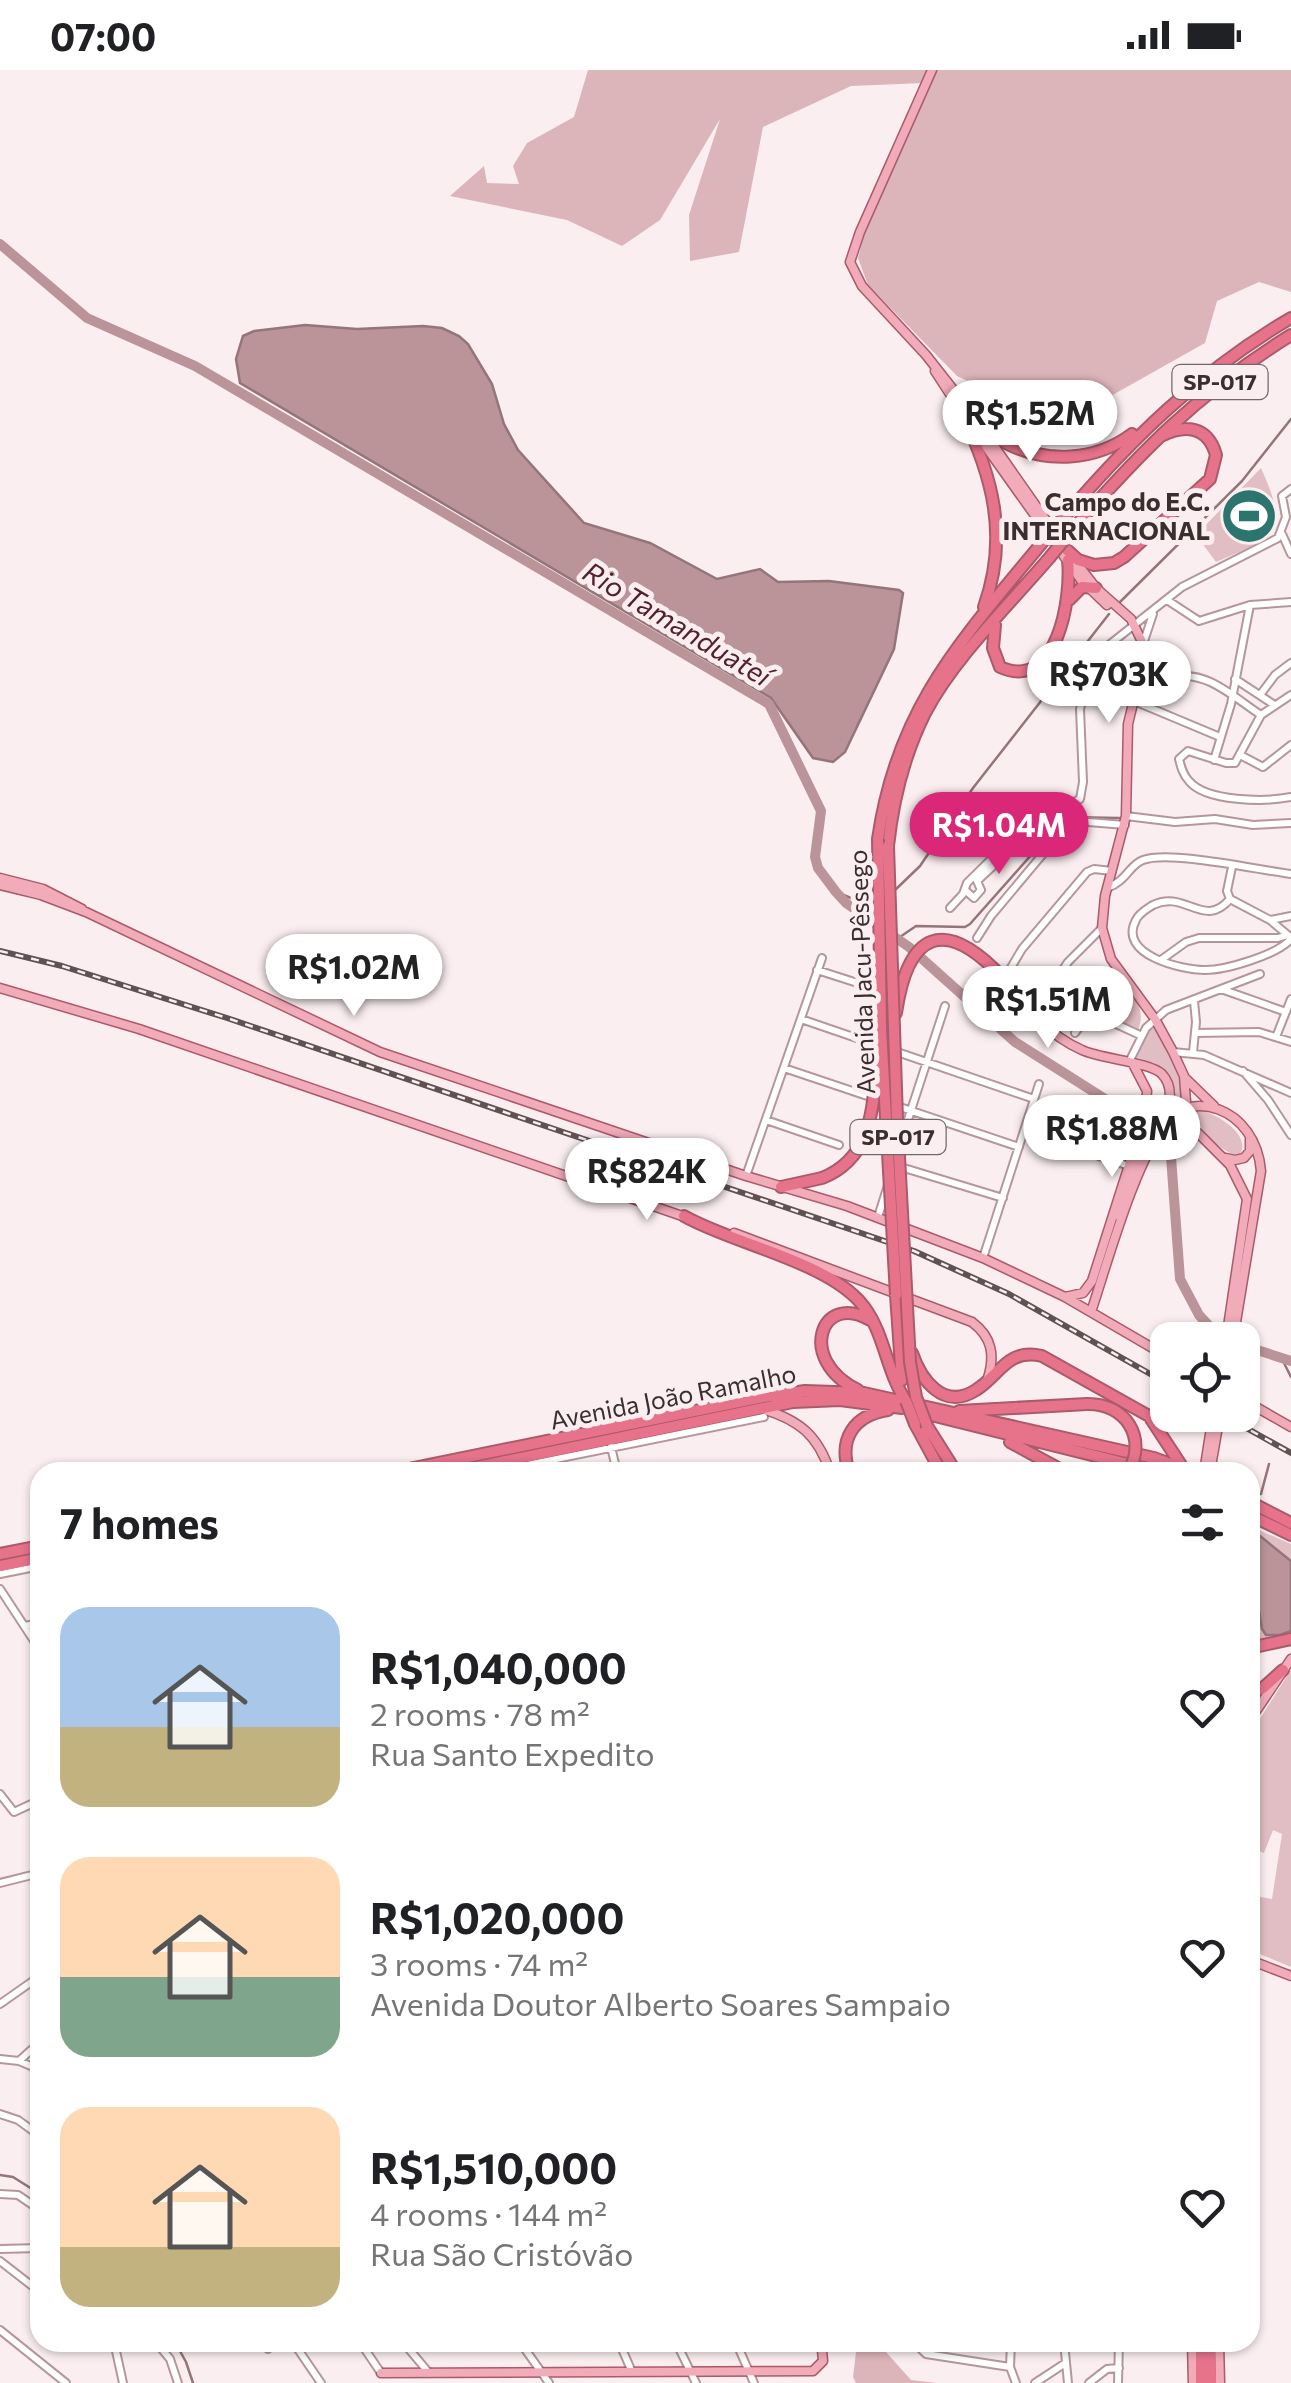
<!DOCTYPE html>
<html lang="en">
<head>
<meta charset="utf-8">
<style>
  :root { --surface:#fff; --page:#f2f2f2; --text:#202124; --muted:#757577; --accent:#db2777 }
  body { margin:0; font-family:Commissioner,sans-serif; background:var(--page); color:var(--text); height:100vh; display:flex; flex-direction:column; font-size:38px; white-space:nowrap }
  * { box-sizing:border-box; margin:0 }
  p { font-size:32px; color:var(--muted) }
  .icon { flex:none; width:55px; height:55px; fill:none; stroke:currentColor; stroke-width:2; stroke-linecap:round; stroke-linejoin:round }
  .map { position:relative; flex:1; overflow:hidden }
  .drawer { position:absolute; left:30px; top:1392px; width:1230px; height:890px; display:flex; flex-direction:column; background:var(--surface); border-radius:30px; box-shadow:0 2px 8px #0004 }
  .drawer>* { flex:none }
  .buttons { position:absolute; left:1150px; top:1252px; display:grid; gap:20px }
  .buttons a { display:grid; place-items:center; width:110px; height:110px; border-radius:20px; background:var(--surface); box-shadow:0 2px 8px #0004; font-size:50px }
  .price { position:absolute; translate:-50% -85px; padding:0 22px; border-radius:35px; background:#fff; color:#222; font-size:32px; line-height:65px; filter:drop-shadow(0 2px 5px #0008) }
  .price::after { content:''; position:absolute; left:50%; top:60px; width:30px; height:22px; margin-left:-15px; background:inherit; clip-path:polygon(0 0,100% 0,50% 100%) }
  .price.on { background:var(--accent); color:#fff }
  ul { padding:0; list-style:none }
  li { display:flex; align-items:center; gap:30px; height:250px; padding:0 30px }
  li span { display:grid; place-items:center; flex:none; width:280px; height:200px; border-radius:30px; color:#555 }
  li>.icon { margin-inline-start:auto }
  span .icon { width:120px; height:120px; fill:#fffc; stroke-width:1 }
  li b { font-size:42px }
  h2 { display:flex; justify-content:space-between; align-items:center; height:120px; padding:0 30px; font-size:42px }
  .status { display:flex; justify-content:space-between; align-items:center; height:70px; padding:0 50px; background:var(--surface); direction:ltr }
  .status svg { height:28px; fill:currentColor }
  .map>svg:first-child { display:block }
</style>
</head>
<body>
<div class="status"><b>07:00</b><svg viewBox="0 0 49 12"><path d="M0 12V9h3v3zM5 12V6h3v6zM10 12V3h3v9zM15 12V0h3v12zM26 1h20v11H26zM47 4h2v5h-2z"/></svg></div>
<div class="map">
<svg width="1291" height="2313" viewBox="0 0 1291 2313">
  <rect width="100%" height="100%" fill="#fbeef0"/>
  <path fill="#e1bec3" d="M1261,398c30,67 15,68 -45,94l-20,-27z
    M1119,907c14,18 28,31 19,53l-45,-21z
    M1151,954c14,13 39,60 30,78 -2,5 -8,9 -12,12l-1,-37 -14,-14 -18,-6z
    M1197,1039c19,4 57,26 42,47 -16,-2 -41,-28 -47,-43z
    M1250,1456l41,18v88l-18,10 -23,-5z
    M1291,1600v297l-41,-17v-55l22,4 10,-65 -9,-4 -9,23 -13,-5 9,-23 -10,-5v-86z"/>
  <path fill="#dcb5ba" d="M588,0h703v222l-32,-10 -42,19 -12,42 -144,81 -104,-48 -89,-91 -10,-27 18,-67 48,-108 -73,3 -88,41 -24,125 -49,9 -1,-46 31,-96 -60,101 -38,26 -55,-26 -117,-24 34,-30 3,17 32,1 -6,-18 14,-23 47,-26z
    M878,2273l33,37 26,3h-81l-3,-6 4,-33z"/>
  <path fill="#ba9499" stroke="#947579" stroke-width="2.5" d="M305,255l52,4 66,-3 19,2 17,8 9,8 24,40 12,40 14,26 66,73 66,20 67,36 43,-10 18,13 51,-1 70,9 4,3 -9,56 -49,103 -12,10 -20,-4 -42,-60 -531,-315 -4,-24 7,-23 11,-5z
    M1250,1464l10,2 31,25v70l-11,4h-14l-4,-6 -5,-30 -7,-13z"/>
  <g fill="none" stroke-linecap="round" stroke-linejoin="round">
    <path stroke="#947579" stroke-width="2.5" d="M1120,532l122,-121 49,-62
      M836,822l15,6 24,-1
      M893,822l27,-26 53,-78 136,-174
      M897,869l19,-13 49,1 5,-3 95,-107 55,1
      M1281,1287l10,20
      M1261,1424l8,-30
      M0,2105l13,2 27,17
      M175,2272l11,20 7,21"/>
    <path stroke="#ba9499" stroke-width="10" d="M0,174l87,74 108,48 574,338 52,107 -6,46 3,11 18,24 10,11 63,44 106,95 120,76 24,22 12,17 9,122 19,36 12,13 20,12
      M1242,1275l49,16"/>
    <g stroke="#b5979b" stroke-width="10">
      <path id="minor" d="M1282,464l9,20
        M1167,530l32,21 51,-16 41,-3
        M1144,571l9,-27
        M1235,609l38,25
        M1136,622c15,0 24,-10 38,-14 31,-10 63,22 87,37
        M1260,625l15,-20 16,-12
        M1291,625l-30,20 -26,48h-9l-38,-12 -9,8c2,8 4,16 10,22 17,21 77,21 102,16
        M1134,631l86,36
        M1242,686l21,11 28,-22
        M1214,690l17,-56 19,-99
        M1126,746l49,6 40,-3 38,6 38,-2
        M1034,758l18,15
        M1232,797l-5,24 3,8 40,21 19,16
        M1107,818c20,-7 22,-23 36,-28 27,-10 115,10 148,14
        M965,820l9,8 7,-8 -4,-9 68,-63 35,-19 3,-17 -3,-73 15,-53 87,-69 96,-49 8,-21 -4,-21 9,-7
        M1230,829c-26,31 -45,-10 -77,6 -6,4 -14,8 -17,15 -19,35 46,50 69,50 21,0 72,-15 86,-31
        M950,838l13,-14 4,-11 68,-67
        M1270,850l21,-4
        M977,868l14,-22 77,-92 8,-3 49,4
        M1161,890l25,-18 13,-4h79l10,-3
        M817,900l56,18
        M1009,901l13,-22 65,-77 7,-3 18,2
        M1221,919l65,23
        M1039,936l29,-44 34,-34
        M1088,941l54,25
        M801,949l233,80
        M1075,963l45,-61
        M1195,963l64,-1 32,10
        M1276,967l15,-38
        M1173,982l31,3 87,38
        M1193,982l3,-30 -2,-21
        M1129,992l17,-34 20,-18 94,-36
        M784,998l235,79
        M1243,1001l25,29 23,35
        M766,1050l73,25
        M1024,1061l105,35
        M900,1074l45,-138
        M894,1095l109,33
        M746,1106l76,-218
        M878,1147l10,-32
        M983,1188l56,-174
        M611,1377l6,25
        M492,1402l272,-55
        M0,1504l40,-8
        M0,1519l40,61
        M25,1556l15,-3
        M0,1724l14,18 26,-12
        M0,1813l40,-10
        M0,1934l40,-28
        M0,1989l19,2 21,9
        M19,1991l21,-19
        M0,2044l18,6 22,16
        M0,2124l18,1 22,15
        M0,2179l40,-1
        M0,2191l40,31
        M0,2260l66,53
        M114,2272l9,41
        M156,2272l14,17 8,24
        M264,2272l4,7
        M293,2272l28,41
        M360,2272l21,31
        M403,2272l26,31
        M520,2272l29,41
        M619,2272l13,30
        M676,2272l20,41
        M736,2272l18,41
        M914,2272l12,12 84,13
        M1011,2272l-1,25 6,16
        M1064,2272l4,41
        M1035,2313l29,-19
        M1089,2313l18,-14 12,-1
        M1118,2313l1,-41"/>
    </g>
    <g stroke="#aa5b6b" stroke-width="11">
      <path id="major" d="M932,0l-72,162 -10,30 12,24 64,69 37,47
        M935,301l28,43
        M974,360l107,150 26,25
        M983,360l81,116
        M1075,491l21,27 35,31 15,31 -18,74 -2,92 -21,80 -3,32 9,31 44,60 18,33 11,24 3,39 6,13
        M0,808l43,11 39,20
        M0,815l41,10 45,17 294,140 366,124 101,30 136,52 82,39 103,60
        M1003,908c23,29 43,56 79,72 19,9 68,12 80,24 12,13 8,29 2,44
        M0,918l139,41 549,189
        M1185,1008l29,28
        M1226,1088l9,2 9,-2 6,-7v-12
        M1120,1147c5,-22 16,-65 29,-83 41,-53 107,-25 112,37l-28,169
        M734,1163l238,89c20,15 23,33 16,56
        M1065,1227l18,-4 9,-12 53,-166 2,-24 -14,-27
        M1091,1242c13,-38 47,-161 74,-183l28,-1 37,37 17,34 -21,141
        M1242,1329l49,28
        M763,1339c36,11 55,26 67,63
        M1204,1402l9,-57
        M1210,1402l10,-57
        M1250,1650l41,-61
        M1250,1890l41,16
        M1192,2272l1,41
        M1219,2272l1,41
        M381,2303l432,-2 10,-10 -1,-11 -6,-8"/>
    </g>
    <g stroke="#aa5b6b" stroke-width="14">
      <path id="highway" d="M961,329c13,15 27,35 45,44 40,21 90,18 126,-9
        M961,341c32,65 48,126 23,196
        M1060,452c68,-80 140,-151 231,-204
        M1069,464c70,-81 130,-142 222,-199
        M1067,480l11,10 16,5 20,-2 10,-6 86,-78 6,-24c-8,-29 -31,-31 -55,-19
        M1069,530l13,-13 14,1
        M995,555l-2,23 7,19c57,26 72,-69 68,-107
        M878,769c19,-131 82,-197 163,-295
        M888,776c5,-46 16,-91 37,-133 29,-55 84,-108 125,-156
        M896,943c12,-81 48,-98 107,-35
        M781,1117l41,-9
        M684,1146c51,29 148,46 181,92 20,28 22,65 41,93
        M896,1225l6,85
        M912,1283c9,27 32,58 64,37 24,-15 31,-42 66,-34l107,60 34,52
        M858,1320c-62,-30 -37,-99 12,-70
        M959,1341l128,-7
        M923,1343l237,59
        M915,1354l26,48
        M927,1356l29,46
        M1010,1372l55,30
        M394,1402l369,-75 42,-6 59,2 290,65 38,14
        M452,1402l341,-70 47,-2 62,8
        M849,1402c-11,-33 5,-57 39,-62
        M1250,1432l41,21
        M1250,1445l41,20
        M0,1484l40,-8
        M0,1496l40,-8
        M1250,1578l41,-9
        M1250,1623l13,-5 20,-18
        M1201,2272v41
        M1210,2272l1,41"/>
    </g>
    <use href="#minor" stroke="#fff" stroke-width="6"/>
    <use href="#major" stroke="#f1abb9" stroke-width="8"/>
    <use href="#highway" stroke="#e7738b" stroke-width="10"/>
    <g stroke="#5e5253" stroke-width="6">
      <path id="rail" d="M0,881l62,15 165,52 687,233 95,43 159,90
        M1223,1345l68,38"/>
    </g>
    <use href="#rail" stroke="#fbeef0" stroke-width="2.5" stroke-dasharray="8" stroke-linecap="butt"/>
    <g stroke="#aa5b6b" stroke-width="14" stroke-linecap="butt">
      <path id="highway-bridge" d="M1041,474l19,-22
        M1050,487l19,-23
        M878,769l3,190 15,266
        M888,776l9,273 13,243 6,35 11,29
        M822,1108c53,-21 50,-74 56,-123
        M906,1331l9,23
        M1087,1334c39,-1 61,35 41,68"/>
    </g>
    <use href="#highway-bridge" stroke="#e7738b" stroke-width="10"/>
  </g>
  <defs>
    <g id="stadium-disc" transform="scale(2.875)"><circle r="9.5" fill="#2c756f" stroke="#fbeef0"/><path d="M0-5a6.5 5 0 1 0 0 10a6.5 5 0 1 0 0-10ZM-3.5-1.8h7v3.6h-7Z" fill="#fff"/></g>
  </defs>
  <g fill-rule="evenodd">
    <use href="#stadium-disc" x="1249" y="446"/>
  </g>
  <g text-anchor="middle" stroke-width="10" stroke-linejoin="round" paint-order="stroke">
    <g fill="#fbeef0" stroke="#746869" stroke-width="2.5">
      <rect x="1172.5" y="295" width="95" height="34" rx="8"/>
      <rect x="850.5" y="1050" width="95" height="34" rx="8"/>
    </g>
    <g font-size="22" font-weight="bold" fill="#3a2e2f">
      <text x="1220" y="320">SP-017</text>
      <text x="898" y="1075">SP-017</text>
    </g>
    <g font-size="25" font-weight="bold" fill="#3a2e2f" stroke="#fbeef0" text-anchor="end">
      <text x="1210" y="441">Campo do E.C.<tspan x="1210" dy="29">INTERNACIONAL</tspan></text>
    </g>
    <g font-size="25" fill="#3a2e2f" stroke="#fbeef0">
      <text transform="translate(862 902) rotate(-92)" y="9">Avenida Jacu-Pêssego</text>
      <text transform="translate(673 1327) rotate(-11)" y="9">Avenida João Ramalho</text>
    </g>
    <g font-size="28" font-style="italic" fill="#53202c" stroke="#fbeef0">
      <text transform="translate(677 554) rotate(31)" y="10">Rio Tamanduateí</text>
    </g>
  </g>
</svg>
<div class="buttons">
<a><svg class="icon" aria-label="locate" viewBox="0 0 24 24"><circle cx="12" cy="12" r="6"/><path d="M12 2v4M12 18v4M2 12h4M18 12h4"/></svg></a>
</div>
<b class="price" style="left:1030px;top:395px">R$1.52M</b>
<b class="price" style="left:1109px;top:656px">R$703K</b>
<b class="price on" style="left:999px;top:807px">R$1.04M</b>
<b class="price" style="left:354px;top:949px">R$1.02M</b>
<b class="price" style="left:1048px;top:981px">R$1.51M</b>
<b class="price" style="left:1112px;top:1110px">R$1.88M</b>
<b class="price" style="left:647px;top:1153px">R$824K</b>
<section class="drawer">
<h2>7 homes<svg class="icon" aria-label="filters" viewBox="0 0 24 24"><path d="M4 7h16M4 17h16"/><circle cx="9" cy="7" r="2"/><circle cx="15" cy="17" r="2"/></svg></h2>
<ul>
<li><span style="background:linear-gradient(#a9c7e8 60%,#c2b280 0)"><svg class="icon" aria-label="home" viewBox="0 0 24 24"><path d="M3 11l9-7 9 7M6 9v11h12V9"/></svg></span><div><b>R$1,040,000</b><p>2 rooms · 78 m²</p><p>Rua Santo Expedito</p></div><svg class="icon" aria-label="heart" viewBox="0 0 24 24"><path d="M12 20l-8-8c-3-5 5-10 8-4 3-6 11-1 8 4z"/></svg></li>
<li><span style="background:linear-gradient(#ffd9b3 60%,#7fa58c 0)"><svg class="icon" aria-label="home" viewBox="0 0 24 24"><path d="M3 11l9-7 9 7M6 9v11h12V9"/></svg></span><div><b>R$1,020,000</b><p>3 rooms · 74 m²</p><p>Avenida Doutor Alberto Soares Sampaio</p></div><svg class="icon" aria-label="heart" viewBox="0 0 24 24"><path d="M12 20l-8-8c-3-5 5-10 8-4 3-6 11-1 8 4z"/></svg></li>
<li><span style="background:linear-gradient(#ffd9b3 70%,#c2b280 0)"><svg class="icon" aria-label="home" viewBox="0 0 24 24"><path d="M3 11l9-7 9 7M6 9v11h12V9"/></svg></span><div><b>R$1,510,000</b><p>4 rooms · 144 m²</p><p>Rua São Cristóvão</p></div><svg class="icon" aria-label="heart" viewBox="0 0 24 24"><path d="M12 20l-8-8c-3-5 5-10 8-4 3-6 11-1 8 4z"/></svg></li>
</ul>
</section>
</div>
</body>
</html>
